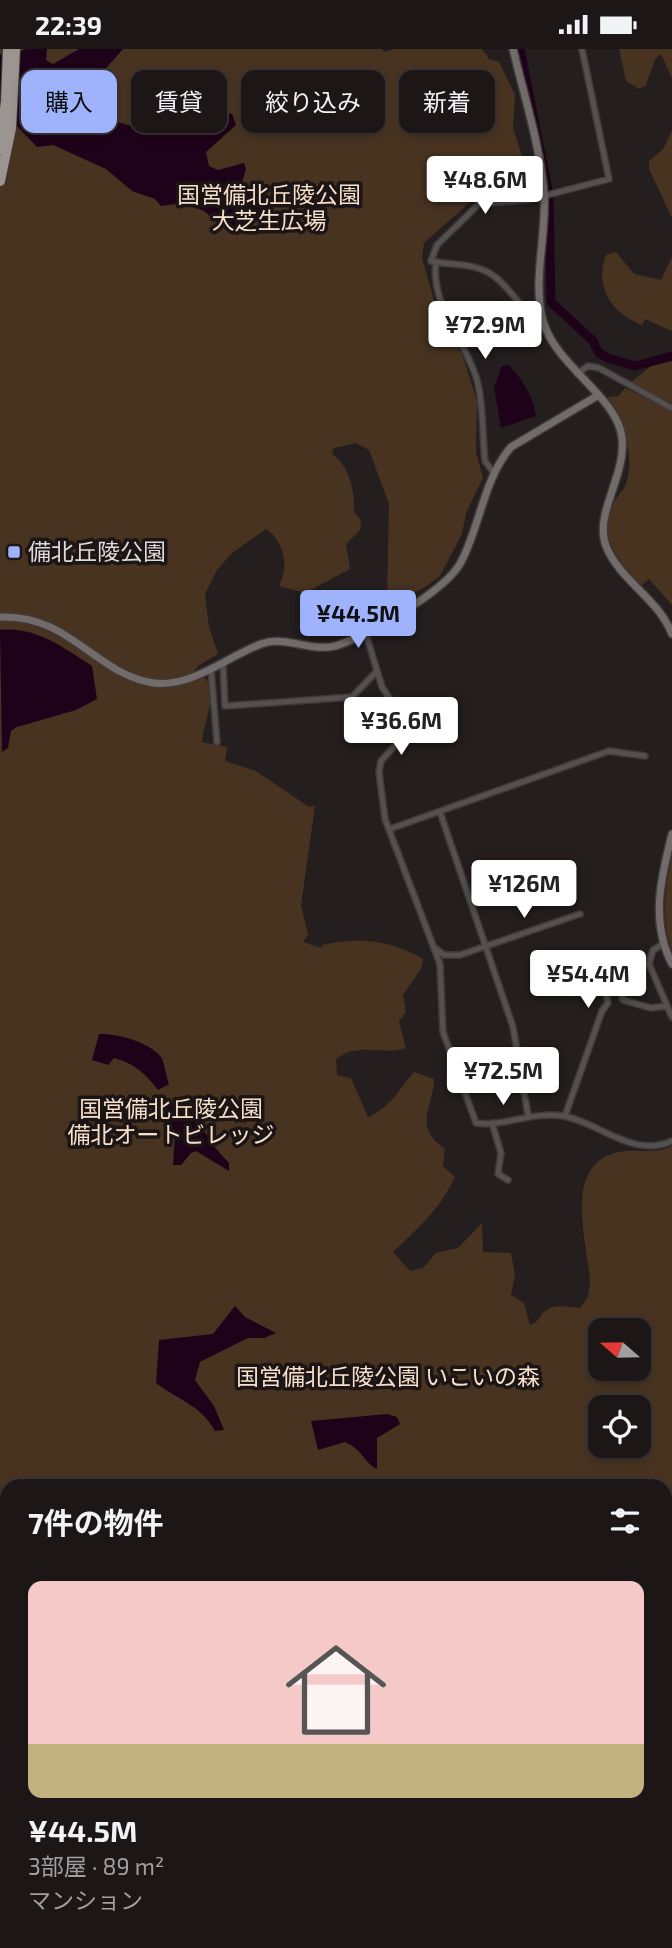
<!DOCTYPE html>
<html lang="ja">
<head>
<meta charset="utf-8">
<style>
  :root { --surface:#1c1616; --page:#292323; --text:#f1f3f6; --muted:#a09fa1; --line:#3a3535; --accent:#9fb3fd }
  body { margin:0; font-family:"Exo 2","Noto Sans JP",sans-serif; background:var(--page); color:var(--text); height:100vh; display:flex; flex-direction:column; font-size:26px; white-space:nowrap }
  * { box-sizing:border-box; margin:0 }
  p { font-size:23px; color:var(--muted) }
  .icon { flex:none; width:38px; height:38px; fill:none; stroke:currentColor; stroke-width:2; stroke-linecap:round; stroke-linejoin:round }
  .map { position:relative; flex:1; overflow:hidden }
  .drawer { position:absolute; left:0px; top:1430px; width:672px; height:471px; display:flex; flex-direction:column; background:var(--surface); border-radius:21px 21px 0 0; box-shadow:0 4px 10px #0003,0 0 0 2px var(--line) }
  .drawer>* { flex:none }
  .top-card { position:absolute; left:21px; top:21px; width:630px; height:63px; display:flex; gap:14px }
  .needle { width:46px; rotate:290deg }
  .tools { position:absolute; left:588px; top:1269px; display:grid; gap:14px }
  .tools a { display:grid; place-items:center; width:63px; height:63px; border-radius:14px; background:var(--surface); box-shadow:0 4px 10px #0003,0 0 0 2px var(--line); font-size:35px }
  .price { position:absolute; translate:-50% -60px; padding:0 16px; border-radius:7px; background:#fff; color:#222; font-size:23px; line-height:46px; filter:drop-shadow(0 2px 4px #0008) }
  .price::after { content:''; position:absolute; left:50%; top:42px; width:21px; height:16px; margin-left:-10px; background:inherit; clip-path:polygon(0 0,100% 0,50% 100%) }
  .price.current { background:var(--accent); color:#111 }
  ul { padding:0; list-style:none }
  li { display:grid; align-content:center; gap:14px; height:371px; padding:0 28px }
  li+li { border-top:2px solid var(--line) }
  li span { display:grid; place-items:center; height:217px; border-radius:14px; color:#555 }
  li>.icon { margin-inline-start:auto }
  span .icon { width:126px; height:126px; fill:#fffc; stroke-width:1 }
  li b { font-size:30px }
  h2 { display:flex; justify-content:space-between; align-items:center; height:84px; padding:0 28px; font-size:30px }
  .chip { padding:0 24px; border-radius:14px; background:var(--surface); box-shadow:0 4px 10px #0003,0 0 0 2px var(--line); font-size:24px; line-height:63px }
  .chip.current { background:var(--accent); color:#111 }
  .status { display:flex; justify-content:space-between; align-items:center; height:49px; padding:0 35px; background:var(--surface); direction:ltr }
  .status svg { height:19px; fill:currentColor }
  .map>svg:first-child { display:block }
</style>
</head>
<body>
<div class="status"><b>22:39</b><svg viewBox="0 0 49 12"><path d="M0 12V9h3v3zM5 12V6h3v6zM10 12V3h3v9zM15 12V0h3v12zM26 1h20v11H26zM47 4h2v5h-2z"/></svg></div>
<div class="map">
<svg width="672" height="1899" viewBox="0 0 672 1899">
  <rect width="100%" height="100%" fill="#251e1e"/>
  <path fill="#483321" fill-rule="evenodd" d="M0,0h382l2,3 10,-3h88l7,10 10,3 16,33 -2,33 13,40 1,26 -49,1 -54,48 -2,15 14,49 27,50 14,44 -1,51 7,26 -17,35 -4,21 -22,42 -18,13 -35,14 2,-99 -20,-54 -13,-7 -22,5 -2,6c18,12 23,38 22,58l7,8 -1,10 -14,14 4,25 -45,24 -26,-7c10,-20 6,-44 -13,-57l-35,25 -14,16 -12,24 4,33 9,27 -20,12 -11,14 12,-4 8,4c9,23 -3,40 -5,62l25,5 -2,14 31,10 53,36 6,-1 -14,99 7,30 -5,7 18,6 1,-3c37,-8 69,-5 101,14l-2,10 -18,26 3,17 -7,9 7,27c-20,8 -49,-7 -70,11l1,16 14,3 17,39c23,-10 31,-28 46,-45l20,7c-1,30 -22,47 11,70l-2,17 12,11c-15,32 -37,52 -62,75l17,19 13,-3 13,-15 22,-5 24,-25 1,29 28,1 4,22 -4,20 13,8 6,22c8,-3 8,-6 13,-12 9,-10 25,-6 37,-5l8,-11 2,-15c-2,-40 -29,-117 28,-130 18,-4 37,3 54,-6v802h-129l-4,-5h126v-457h-658v111l-7,-4zM600,1281h39v39h-39zM600,1358h39v38h-39z
    M619,0h53v29l-11,-24 -6,5 -9,26 -7,4 -13,-8z
    M672,82v87l-23,-49v-8l14,-12z
    M616,203l18,22 27,6 11,-23v74l-27,-12 -3,6c-31,-12 -48,-39 -36,-70z
    M672,308v46l-43,-19 23,-19z
    M625,339l47,23v194l-23,-26 -8,7c-20,-23 -41,-43 -31,-76 3,-11 14,-18 17,-29 8,-30 -6,-57 -19,-84l11,-1z
    M672,805v97c-12,-34 -6,-63 0,-97z
    M0,1607l7,6v281h398v5h-405z"/>
  <path fill="#1e0219" d="M26,0h21l-1,11 7,4 26,-15h44l-23,26 -5,21c4,7 8,19 15,22 19,12 66,15 87,6 13,-7 19,-13 35,-10l4,11 -30,27 3,14 9,4 26,-7 2,6 -4,13 18,20 2,10 -16,16 -25,-3 -17,-14 -21,-8 -22,3 -6,-7 -23,-8 -26,-22 -53,-24 -16,2 -21,-22 -16,-9v-62l7,3z
    M508,316c14,12 26,34 28,51l-35,12 -7,-41 8,-21z
    M0,581c36,-4 64,18 92,36l5,33 -21,11 -59,17 -6,4 -3,17 -6,4z
    M99,985c17,-1 51,8 62,23 4,7 5,19 8,27l-11,6c-11,-15 -24,-27 -44,-32l-6,7 -16,-5z
    M181,1048c17,21 28,47 48,66v8l-33,-20 -5,2 -10,12h-8l2,-30 -12,-29z
    M235,1257l10,11 31,16 -12,5h-16l-48,24 -5,18 19,26 10,24 -9,1c-14,-26 -37,-31 -59,-48l3,-43 54,-6z
    M387,1365l10,3 3,7 -23,14v31c-11,-4 -15,-20 -32,-27l-27,8 -7,-29z"/>
  <g fill="none" stroke-linecap="round" stroke-linejoin="round">
    <path stroke="#1e0219" stroke-width="9" d="M520,0l28,141
      M549,146l2,107 42,39 6,12 9,5 27,8 37,-10"/>
    <g stroke="#3f3838" stroke-width="8">
      <path id="street" d="M436,214c-6,40 30,79 41,117 7,26 5,54 8,81l8,11
        M542,268c-23,-5 -31,-31 -51,-43 -19,-12 -40,-8 -60,-13l6,-16 42,-41 49,-4 81,-21 -27,-130
        M577,325l11,-8 11,2 73,40
        M365,582l17,56 28,42 -29,32 -2,11 6,47 55,145 3,68 33,91c28,4 57,-12 87,-7 36,6 70,43 109,25
        M223,614l2,43 127,-9 24,-25
        M211,620l6,73
        M440,763l73,215 15,88
        M390,780l219,-78 36,5
        M663,895l-10,6 -4,14 23,53
        M435,899l9,7h16l120,-41
        M565,1067l37,-105 6,-8 -2,-10 3,-6 12,6 2,7 28,8 16,-2
        M492,1074l9,30 -3,21 10,6
        M0,1789l7,9
        M144,1894l5,5"/>
    </g>
    <g stroke="#3f3838" stroke-width="10">
      <path id="secondary" d="M513,0c11,47 27,96 31,145 3,41 -12,86 -1,127 12,43 69,73 78,111 9,40 -28,80 -15,114 14,35 52,52 66,88
        M0,568c67,-3 93,53 148,65 40,9 78,-25 113,-38 25,-9 49,8 74,2 30,-8 112,-56 126,-84 20,-38 22,-82 50,-115l86,-51
        M672,785c-11,44 -22,87 0,130
        M0,1558l7,5
        M529,1894l3,5"/>
    </g>
    <g stroke="#3f3838" stroke-width="12">
      <path id="highway" d="M0,100l6,-48 2,-52
        M0,132l11,-53 4,-79"/>
    </g>
    <use href="#street" stroke="#54504f" stroke-width="5"/>
    <use href="#secondary" stroke="#716c6a" stroke-width="7"/>
    <use href="#highway" stroke="#9c9491" stroke-width="10"/>
  </g>
  <rect fill="#9fb3fd" stroke="#1b1515" stroke-width="2.5" x="7" y="496" width="14" height="14" rx="3.5"/>
  <g text-anchor="middle" stroke-width="7" stroke-linejoin="round" paint-order="stroke">
    <g font-size="23" fill="#f7dfcb" stroke="#1b1515">
      <text x="269" y="154">国営備北丘陵公園<tspan x="269" dy="26">大芝生広場</tspan></text>
      <text x="171" y="1068">国営備北丘陵公園<tspan x="171" dy="26">備北オートビレッジ</tspan></text>
      <text x="388" y="1336">国営備北丘陵公園 いこいの森</text>
    </g>
    <g font-size="23" fill="#ded9d9" stroke="#1b1515" text-anchor="start">
      <text x="28" y="511">備北丘陵公園</text>
    </g>
  </g>
</svg>
<div class="tools">
<a><svg class="needle" viewBox="-14 -14 28 28"><path d="M0-13l5 13h-10z" fill="#e53935"/><path d="M0 13l5-13h-10z" fill="#a09fa1"/></svg></a>
<a><svg class="icon" aria-label="locate" viewBox="0 0 24 24"><circle cx="12" cy="12" r="6"/><path d="M12 2v4M12 18v4M2 12h4M18 12h4"/></svg></a>
</div>
<b class="price" style="left:485px;top:167px">¥48.6M</b>
<b class="price" style="left:485px;top:312px">¥72.9M</b>
<b class="price current" style="left:358px;top:601px">¥44.5M</b>
<b class="price" style="left:401px;top:708px">¥36.6M</b>
<b class="price" style="left:524px;top:871px">¥126M</b>
<b class="price" style="left:588px;top:961px">¥54.4M</b>
<b class="price" style="left:503px;top:1058px">¥72.5M</b>
<div class="top-card">
<a class="chip current">購入</a>
<a class="chip">賃貸</a>
<a class="chip">絞り込み</a>
<a class="chip">新着</a>
</div>
<section class="drawer">
<h2>7件の物件<svg class="icon" aria-label="filters" viewBox="0 0 24 24"><path d="M4 7h16M4 17h16"/><circle cx="9" cy="7" r="2"/><circle cx="15" cy="17" r="2"/></svg></h2>
<ul>
<li><span style="background:linear-gradient(#f6c9c9 75%,#c2b280 0)"><svg class="icon" aria-label="home" viewBox="0 0 24 24"><path d="M3 11l9-7 9 7M6 9v11h12V9"/></svg></span><div><b>¥44.5M</b><p>3部屋 · 89 m²</p><p>マンション</p></div></li>
</ul>
</section>
</div>
</body>
</html>
